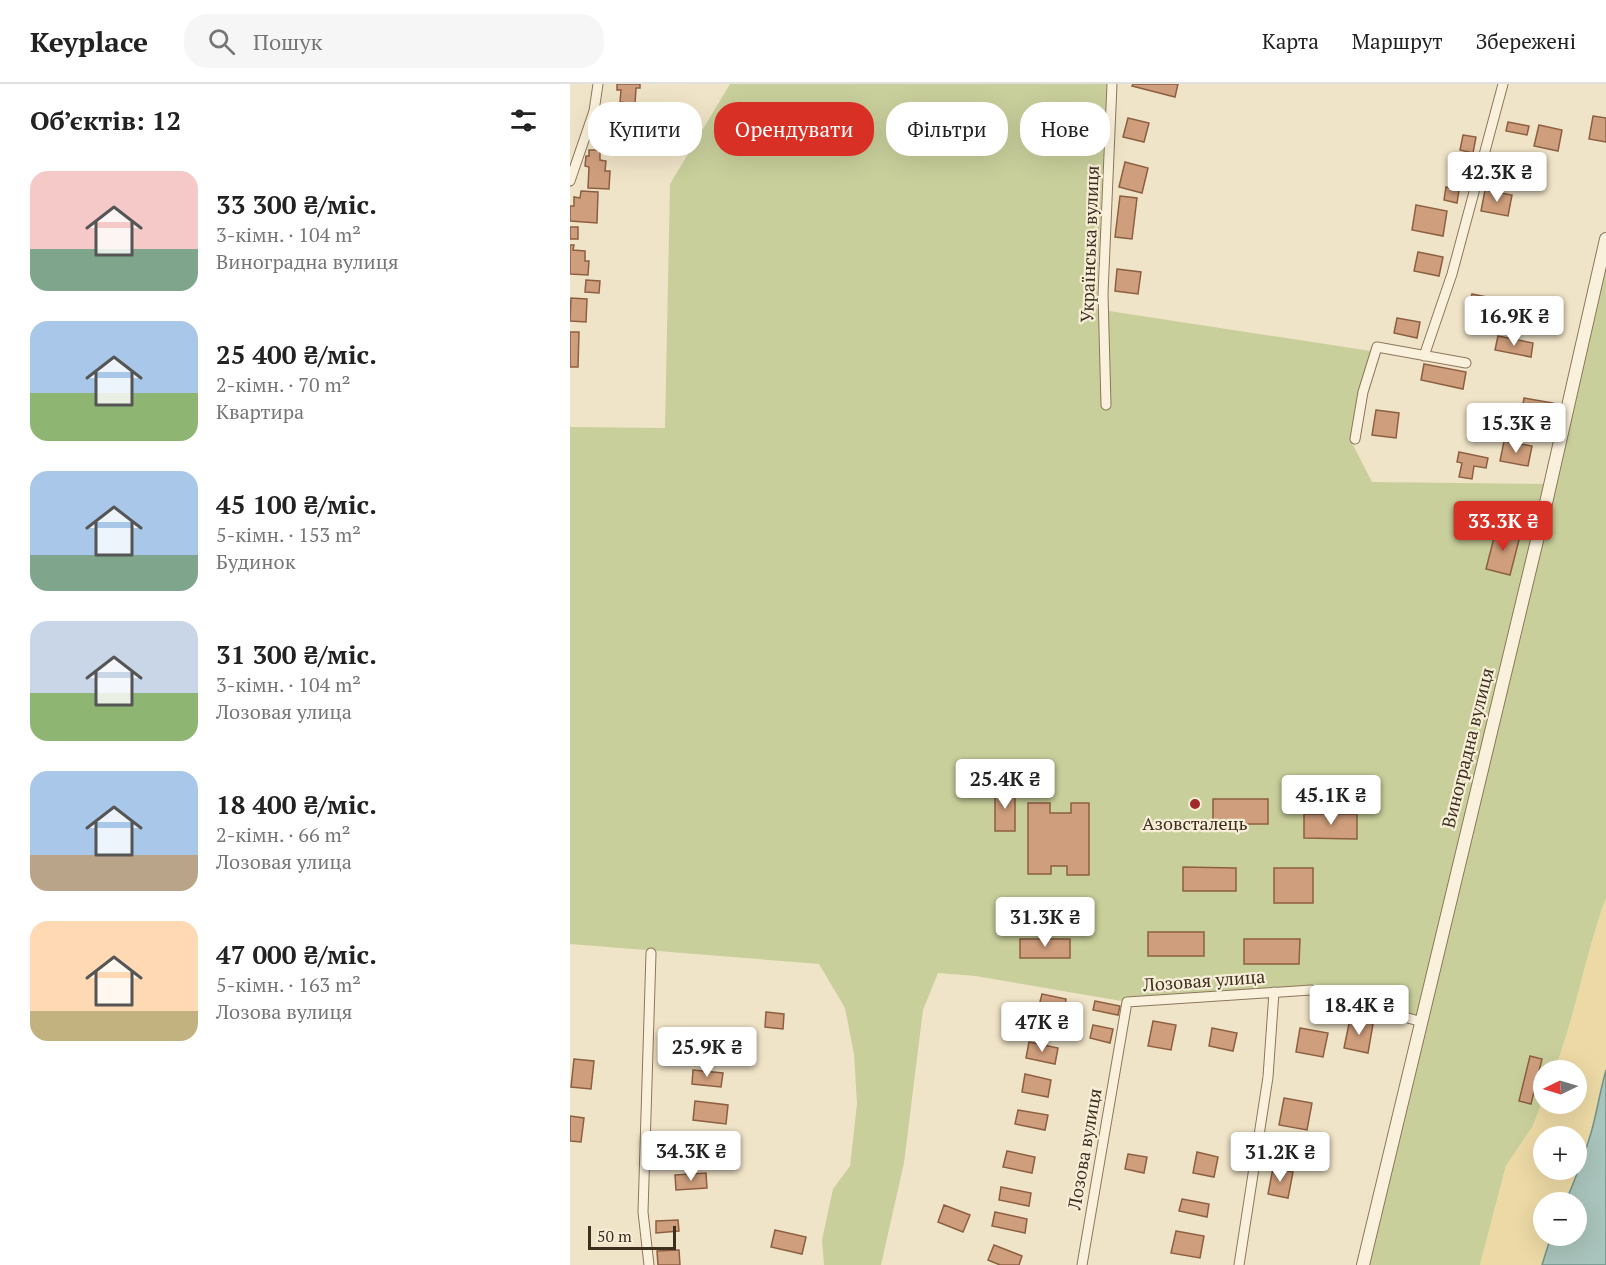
<!DOCTYPE html>
<html lang="uk">
<head>
<meta charset="utf-8">
<style>
  :root { --surface:#fff; --page:#f6f6f6; --text:#222; --muted:#767676; --line:#e0e0e0; --accent:#d93025 }
  body { margin:0; font-family:"PT Serif",serif; background:var(--page); color:var(--text); height:100vh; display:flex; flex-direction:column; font-size:22px; white-space:nowrap }
  * { box-sizing:border-box; margin:0 }
  p { font-size:20px; color:var(--muted) }
  .icon { flex:none; width:33px; height:33px; fill:none; stroke:currentColor; stroke-width:2; stroke-linecap:round; stroke-linejoin:round }
  .map { position:relative; flex:1; overflow:hidden }
  .sheet { display:flex; flex-direction:column; background:var(--surface); width:570px }
  .sheet>* { flex:none }
  .top-card { position:absolute; left:18px; top:18px; width:570px; height:54px; display:flex; gap:12px }
  .needle { width:39px; rotate:265deg }
  .tools { position:absolute; left:963px; top:976px; display:grid; gap:12px }
  .tools a { display:grid; place-items:center; width:54px; height:54px; border-radius:50%; background:var(--surface); box-shadow:0 6px 24px #0002; font-size:30px }
  .scale { position:absolute; left:18px; bottom:15px; width:88px; box-sizing:border-box; padding-left:6px; border:3px solid #3d2e20; border-top:0; font-size:16px; line-height:21px; white-space:nowrap; color:#3d2e20; -webkit-text-stroke:4px #f7eed8; paint-order:stroke }
  .price { position:absolute; translate:-50% -51px; padding:0 14px; border-radius:6px; background:#fff; color:#222; font-size:20px; line-height:39px; filter:drop-shadow(0 2px 3px #0008) }
  .price::after { content:''; position:absolute; left:50%; top:36px; width:18px; height:14px; margin-left:-9px; background:inherit; clip-path:polygon(0 0,100% 0,50% 100%) }
  .price.active { background:var(--accent); color:#fff }
  ul { padding:0; list-style:none }
  li { display:flex; align-items:center; gap:18px; height:150px; padding:0 30px }
  li span { display:grid; place-items:center; flex:none; width:168px; height:120px; border-radius:18px; color:#555 }
  li>.icon { margin-inline-start:auto }
  span .icon { width:72px; height:72px; fill:#fffc; stroke-width:1 }
  li b { font-size:26px }
  h2 { display:flex; justify-content:space-between; align-items:center; height:72px; padding:0 30px; font-size:26px }
  .tag { padding:0 21px; border-radius:24px; background:var(--surface); box-shadow:0 6px 24px #0002; font-size:21px; line-height:54px }
  .tag.active { background:var(--accent); color:#fff }
  header { display:flex; align-items:center; gap:36px; box-sizing:border-box; height:84px; padding:0 30px; background:var(--surface); border-bottom:2px solid var(--line) }
  header strong { font-size:28px }
  nav { display:flex; gap:33px; margin-inline-start:auto; font-size:21px }
  .search { width:420px; height:54px; background:var(--page); display:flex; align-items:center; gap:15px; box-sizing:border-box; padding:0 21px; border-radius:24px; color:var(--muted); font-size:22px }
  main { display:flex; flex:1; min-height:0 }
  .map>svg:first-child { display:block }
</style>
</head>
<body>
<header>
<strong>Keyplace</strong>
<div class="search"><svg class="icon" aria-label="search" viewBox="0 0 24 24"><circle cx="10" cy="10" r="6"/><path d="M15 15l6 6"/></svg>Пошук</div>
<nav><a>Карта</a><a>Маршрут</a><a>Збережені</a></nav>
</header>
<main>
<section class="sheet">
<h2>Об’єктів: 12<svg class="icon" aria-label="filters" viewBox="0 0 24 24"><path d="M4 7h16M4 17h16"/><circle cx="9" cy="7" r="2"/><circle cx="15" cy="17" r="2"/></svg></h2>
<ul>
<li><span style="background:linear-gradient(#f6c9c9 65%,#7fa58c 0)"><svg class="icon" aria-label="home" viewBox="0 0 24 24"><path d="M3 11l9-7 9 7M6 9v11h12V9"/></svg></span><div><b>33 300 ₴/міс.</b><p>3-кімн. · 104 m²</p><p>Виноградна вулиця</p></div></li>
<li><span style="background:linear-gradient(#a9c7e8 60%,#8fb573 0)"><svg class="icon" aria-label="home" viewBox="0 0 24 24"><path d="M3 11l9-7 9 7M6 9v11h12V9"/></svg></span><div><b>25 400 ₴/міс.</b><p>2-кімн. · 70 m²</p><p>Квартира</p></div></li>
<li><span style="background:linear-gradient(#a9c7e8 70%,#7fa58c 0)"><svg class="icon" aria-label="home" viewBox="0 0 24 24"><path d="M3 11l9-7 9 7M6 9v11h12V9"/></svg></span><div><b>45 100 ₴/міс.</b><p>5-кімн. · 153 m²</p><p>Будинок</p></div></li>
<li><span style="background:linear-gradient(#c9d6e8 60%,#8fb573 0)"><svg class="icon" aria-label="home" viewBox="0 0 24 24"><path d="M3 11l9-7 9 7M6 9v11h12V9"/></svg></span><div><b>31 300 ₴/міс.</b><p>3-кімн. · 104 m²</p><p>Лозовая улица</p></div></li>
<li><span style="background:linear-gradient(#a9c7e8 70%,#b9a48a 0)"><svg class="icon" aria-label="home" viewBox="0 0 24 24"><path d="M3 11l9-7 9 7M6 9v11h12V9"/></svg></span><div><b>18 400 ₴/міс.</b><p>2-кімн. · 66 m²</p><p>Лозовая улица</p></div></li>
<li><span style="background:linear-gradient(#ffd9b3 75%,#c2b280 0)"><svg class="icon" aria-label="home" viewBox="0 0 24 24"><path d="M3 11l9-7 9 7M6 9v11h12V9"/></svg></span><div><b>47 000 ₴/міс.</b><p>5-кімн. · 163 m²</p><p>Лозова вулиця</p></div></li>
</ul>
</section>
<div class="map">
<svg width="1036" height="1181" viewBox="0 0 1036 1181">
  <rect width="100%" height="100%" fill="#f0e4c8"/>
  <path fill="#c9cf9b" d="M160,0h377l-11,225 275,42 -21,88 22,43 178,2 56,-245v659c-21,57 -30,117 -52,173h-10l-1,28 -10,27 -27,40 -26,99h-117l59,-243 -111,-32 -184,12 -151,-26 -38,-3 -15,37 -19,153 -23,102h-57l-2,-25 11,-51 17,-23 7,-62 -3,-50 -9,-46 -26,-44 -249,-20v-517l95,1 5,-244z"/>
  <path fill="#ecd9a5" fill-rule="evenodd" d="M1036,814v172c-6,21 -9,42 -15,63 -7,24 -16,47 -26,70h-21v33h7l-9,29h-62l26,-99 27,-40 10,-27 1,5h32v-33h-22c22,-56 31,-116 52,-173zM974,1053h32v33h-32z"/>
  <path fill="#a9c4bc" stroke="#6f938a" stroke-width="1.5" d="M1036,986v195h-64l9,-29h25v-33h-11c10,-23 19,-46 26,-70 6,-21 9,-42 15,-63z"/>
  <path fill="#cf9f7d" stroke="#8d5f41" stroke-width="1.5" d="M47,0h23v4h-4l-1,16 -15,-2 1,-12h-4z
    M563,0h45l-3,13 -43,-11z
    M1023,32l13,2v24l-17,-3z
    M558,34l21,5 -5,19 -21,-5z
    M938,38l21,4 -2,9 -21,-4z
    M969,41l23,5 -4,21 -24,-5z
    M893,51l13,2 -3,16 -13,-3z
    M19,66h11v10l6,1 -1,10h5l-1,18 -21,-1 1,-21 -4,-1 1,-10h3z
    M555,78l23,6 -6,25 -23,-6z
    M876,103l13,3 -2,13 -13,-3z
    M915,106l27,5 -4,21 -27,-5z
    M11,107l17,1 -1,31 -27,-2v-15h4v-9l6,1z
    M550,112l17,2 -5,41 -17,-2z
    M846,121l31,6 -4,25 -31,-6z
    M0,143h8v12h-8z
    M0,161h4l-1,5 12,1v10h4l-1,14 -18,-1z
    M848,168l25,5 -4,19 -25,-5z
    M547,185l24,3 -3,22 -23,-3z
    M16,196l14,1 -1,12 -14,-1z
    M902,210l25,5 -4,22 -26,-5z
    M1,214l16,1 -1,23 -16,-1z
    M827,234l23,4 -3,16 -23,-5z
    M0,248h9l-1,35h-8z
    M928,252l35,7 -2,14 -36,-7z
    M854,280l42,8 -3,17 -42,-9z
    M954,314l29,5 -3,18 -29,-5z
    M806,326l23,3 -3,25 -24,-3z
    M934,357l28,5 -4,20 -28,-5z
    M889,368l29,6 -2,10 -12,-2 -2,13 -13,-2 3,-14 -5,-1z
    M926,446l24,6 -10,39 -24,-6z
    M425,704l20,1v42h-20z
    M643,715h55v25h-55z
    M458,719h22v10h21v-10h18v72h-22v-9h-16v8h-23z
    M734,730h53v25l-53,-1z
    M613,783l53,1v23h-53z
    M704,784h39v35h-39z
    M464,814h29v14h-29z
    M578,848h56v24h-56z
    M450,855h50v19h-50z
    M674,855h56l-1,25h-55z
    M472,910l24,5 -2,12 -25,-5z
    M525,917l25,5 -2,9 -25,-5z
    M196,928l18,2 -1,15 -18,-2z
    M465,932l25,5 -3,14 -24,-6z
    M780,935l23,5 -5,29 -24,-5z
    M583,937l23,4 -5,25 -23,-4z
    M523,941l20,4 -3,14 -20,-5z
    M642,944l25,5 -4,18 -24,-5z
    M730,944l28,5 -5,24 -27,-5z
    M125,954l29,2 -2,21 -29,-3z
    M459,958l29,6 -3,16 -29,-6z
    M960,972l12,3 -11,45 -12,-3z
    M4,975l20,2 -3,28 -20,-2z
    M123,986l30,3 -2,14 -29,-3z
    M455,990l26,6 -3,17 -26,-5z
    M714,1014l28,5 -5,27 -28,-5z
    M125,1017l33,4 -2,19 -33,-4z
    M448,1026l30,5 -3,15 -30,-6z
    M0,1032l14,2 -3,24 -11,-1z
    M437,1067l28,6 -3,16 -29,-6z
    M627,1068l21,5 -4,20 -21,-4z
    M558,1070l19,3 -3,16 -19,-4z
    M703,1084l20,4 -5,26 -20,-4z
    M136,1089l1,15 -31,2 -1,-15z
    M431,1103l30,6 -2,13 -30,-6z
    M612,1115l27,5 -2,13 -28,-6z
    M374,1121l26,10 -7,17 -25,-10z
    M425,1128l32,7 -2,14 -33,-7z
    M108,1136l1,11 -23,2v-12z
    M205,1146l31,7 -4,17 -31,-7z
    M606,1147l28,5 -4,22 -29,-5z
    M424,1161l28,11 -3,9h-19l-12,-5z
    M109,1166l1,15h-22l-1,-14z"/>
  <g fill="none" stroke-linecap="round" stroke-linejoin="round">
    <g stroke="#8d765c" stroke-width="11">
      <path id="minor" d="M0,97l24,-70 4,-27
        M854,272l28,-82 51,-190
        M536,321l-3,-111 9,-210
        M785,355l8,-47 14,-45 89,16
        M79,1181l-6,-53 8,-259
        M512,1181l45,-263 184,-12 111,32
        M669,1181l29,-188 6,-85"/>
    </g>
    <g stroke="#8d765c" stroke-width="14">
      <path id="tertiary" d="M793,1181l183,-762 60,-264"/>
    </g>
    <use href="#minor" stroke="#faf1dc" stroke-width="9"/>
    <use href="#tertiary" stroke="#faf1dc" stroke-width="12"/>
  </g>
  <circle fill="#9e2a2b" stroke="#f7eed8" stroke-width="2" cx="625" cy="720" r="6"/>
  <g text-anchor="middle" stroke-width="4.5" stroke-linejoin="round" paint-order="stroke">
    <g font-size="18" fill="#3d2e20" stroke="#f7eed8">
      <text transform="translate(520 160) rotate(-88)" y="6">Українська вулиця</text>
      <text transform="translate(898 664) rotate(-76)" y="6">Виноградна вулиця</text>
      <text transform="translate(634 897) rotate(-4)" y="6">Лозовая улица</text>
      <text transform="translate(515 1065) rotate(-80)" y="6">Лозова вулиця</text>
    </g>
    <g font-size="18" fill="#3d2e20" stroke="#f7eed8">
      <text x="625" y="746">Азовсталець</text>
    </g>
  </g>
</svg>
<div class="tools">
<a><svg class="needle" viewBox="-14 -14 28 28"><path d="M0-13l5 13h-10z" fill="#e53935"/><path d="M0 13l5-13h-10z" fill="#767676"/></svg></a>
<a>+</a>
<a>−</a>
</div>
<div class="scale">50 m</div>
<b class="price" style="left:927px;top:119px">42.3K ₴</b>
<b class="price" style="left:944px;top:263px">16.9K ₴</b>
<b class="price" style="left:946px;top:370px">15.3K ₴</b>
<b class="price active" style="left:933px;top:468px">33.3K ₴</b>
<b class="price" style="left:435px;top:726px">25.4K ₴</b>
<b class="price" style="left:761px;top:742px">45.1K ₴</b>
<b class="price" style="left:475px;top:864px">31.3K ₴</b>
<b class="price" style="left:789px;top:952px">18.4K ₴</b>
<b class="price" style="left:472px;top:969px">47K ₴</b>
<b class="price" style="left:137px;top:994px">25.9K ₴</b>
<b class="price" style="left:121px;top:1098px">34.3K ₴</b>
<b class="price" style="left:710px;top:1099px">31.2K ₴</b>
<div class="top-card">
<a class="tag">Купити</a>
<a class="tag active">Орендувати</a>
<a class="tag">Фільтри</a>
<a class="tag">Нове</a>
</div>
</div>
</main>
</body>
</html>
